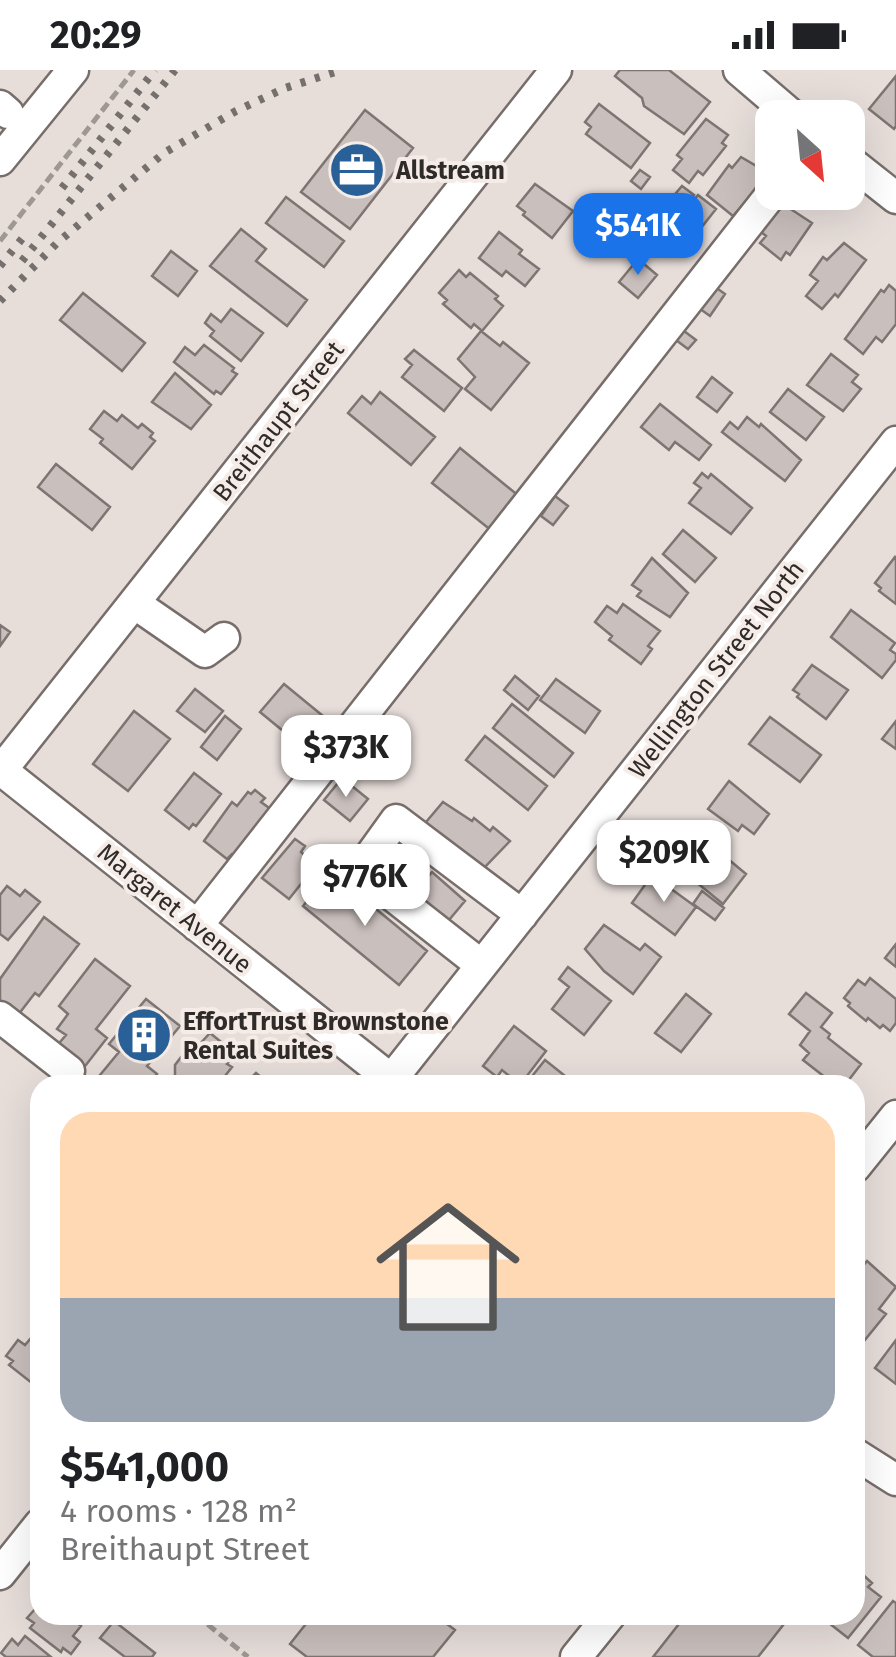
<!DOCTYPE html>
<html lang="en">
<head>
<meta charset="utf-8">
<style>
  :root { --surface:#fff; --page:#f6f6f6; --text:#202124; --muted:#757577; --line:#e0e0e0; --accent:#1a73e8 }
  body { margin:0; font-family:"Fira Sans",sans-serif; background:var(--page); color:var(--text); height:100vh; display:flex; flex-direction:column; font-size:38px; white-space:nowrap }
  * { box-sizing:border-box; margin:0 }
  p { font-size:32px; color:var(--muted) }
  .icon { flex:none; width:55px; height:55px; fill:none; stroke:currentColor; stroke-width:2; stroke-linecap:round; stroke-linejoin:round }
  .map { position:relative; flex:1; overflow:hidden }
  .panel { position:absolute; left:30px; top:1005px; width:835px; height:550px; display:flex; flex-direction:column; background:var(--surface); border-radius:30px; box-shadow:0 10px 40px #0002 }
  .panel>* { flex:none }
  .needle { width:65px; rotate:153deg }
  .fabs { position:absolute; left:755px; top:30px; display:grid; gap:20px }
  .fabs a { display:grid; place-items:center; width:110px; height:110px; border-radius:20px; background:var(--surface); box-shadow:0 10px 40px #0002; font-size:50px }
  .price { position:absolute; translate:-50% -85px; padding:0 22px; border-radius:20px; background:#fff; color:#222; font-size:32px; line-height:65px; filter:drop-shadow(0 2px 5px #0008) }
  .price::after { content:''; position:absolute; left:50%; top:60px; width:30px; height:22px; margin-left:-15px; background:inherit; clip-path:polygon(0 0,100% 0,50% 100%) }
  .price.on { background:var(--accent); color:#fff }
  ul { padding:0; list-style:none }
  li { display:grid; align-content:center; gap:20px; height:530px; padding:0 30px }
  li+li { border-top:2px solid var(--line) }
  li span { display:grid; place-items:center; height:310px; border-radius:30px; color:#555 }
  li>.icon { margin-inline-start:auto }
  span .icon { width:180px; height:180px; fill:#fffc; stroke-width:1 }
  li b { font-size:42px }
  .status { display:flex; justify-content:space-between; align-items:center; height:70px; padding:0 50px; background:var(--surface); direction:ltr }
  .status svg { height:28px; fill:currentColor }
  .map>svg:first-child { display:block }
</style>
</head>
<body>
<div class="status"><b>20:29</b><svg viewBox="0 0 49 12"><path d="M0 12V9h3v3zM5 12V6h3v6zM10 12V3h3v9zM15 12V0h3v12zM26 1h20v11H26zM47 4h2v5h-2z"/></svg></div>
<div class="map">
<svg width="896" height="1587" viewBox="0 0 896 1587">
  <rect width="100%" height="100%" fill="#e7deda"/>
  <path fill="#c9bfbc" stroke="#7d7572" stroke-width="2.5" d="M620,0h49l41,32 -26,32 -40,-28 -2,-8 -27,-22z
    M896,6v50l-2,3 -25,-20z
    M599,34l51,39 -19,25 -45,-34 5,-7 -6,-5z
    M365,40l48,38 -63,81 -49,-37z
    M706,49l22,16 -6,8 4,3 -23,29 -5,-4 -9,12 -16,-13 9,-11 -5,-4z
    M741,87l29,17 -37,42 -26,-21 22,-30 3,3z
    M640,100l10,7 -9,12 -10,-8z
    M535,114l38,27 -21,27 -29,-23 2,-3 -8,-6z
    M682,116l12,9 -18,22 -12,-10z
    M698,125l18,14 -19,24 -18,-14z
    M286,127l58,44 -20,26 -58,-44z
    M783,134l29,19 -22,32 -4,-3 -5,8 -21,-17 6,-7 -6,-5z
    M241,159l25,20 -10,12 51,39 -20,26 -77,-60z
    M499,162l23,18 -3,4 20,15 -14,17 -19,-15 -4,5 -23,-18z
    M844,173l22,17 -28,37 -3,-3 -13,15 -16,-13 12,-15 -8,-6 13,-18 4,3z
    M171,181l26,20 -19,25 -26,-20z
    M638,189l19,16 -19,23 -19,-16z
    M459,200l7,7 4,-4 28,23 -3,3 8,7 -21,25 -8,-7 -3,4 -28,-24 4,-4 -8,-7z
    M711,214l14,10 -15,22 -14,-10z
    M889,215l7,6v33l-14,18 -6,-5 -13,17 -18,-15 36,-49 3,2z
    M83,223l62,50 -23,28 -62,-51z
    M231,239l32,24 -22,28 -31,-25 4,-5 -9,-8 6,-9 10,8z
    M481,261l19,15 3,-4 26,21 -38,47 -26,-21 10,-12 -17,-18z
    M684,261l12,9 -8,9 -12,-9z
    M204,275l30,23 -2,3 5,3 -16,20 -5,-3 -2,3 -40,-32 11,-15 10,8z
    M414,280l48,38 -18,23 -42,-34 10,-12 -7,-6z
    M831,284l27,21 -6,7 9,7 -18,22 -36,-26z
    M175,303l36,32 -20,24 -39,-27z
    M712,307l20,16 -15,19 -20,-15z
    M788,319l36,28 -18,23 -36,-28z
    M380,322l55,45 -24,28 -63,-52 14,-17 9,8z
    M660,334l51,41 -12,15 -24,-18 -6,8 -28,-23z
    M104,341l13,10 5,-6 16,13 4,-4 11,9 -3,4 5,4 -23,28 -32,-26 3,-4 -13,-10z
    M747,347l12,10 2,-3 40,36 -16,21 -63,-49 8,-10 8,7z
    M460,378l60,49 -28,34 -60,-48z
    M56,394l54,43 -18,23 -54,-43z
    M702,403l6,5 3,-4 41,34 -21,26 -42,-31 12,-15 -7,-5z
    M555,426l13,10 -15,19 -12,-9z
    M683,460l33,28 -21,24 -32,-28z
    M895,487l1,1v46l-17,-13 2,-3 -6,-5z
    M652,488l36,35 -18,24 -33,-21 4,-5 -9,-6z
    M623,534l37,27 -12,15 4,3 -11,15 -32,-24 3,-4 -17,-14 12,-16 10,7z
    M851,540l44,33 -5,7 6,4v6l-14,18 -51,-41z
    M0,555l10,7 -10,14z
    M812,595l36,25 -22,29 -29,-22 2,-3 -6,-4z
    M515,606l24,20 -11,14 -24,-20z
    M556,609l44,32 -15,22 -45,-33z
    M284,614l56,46 -24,28 -56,-46z
    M195,619l28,22 -18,21 -28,-21z
    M512,634l61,49 -19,24 -61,-49z
    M134,641l36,28 -42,52 -35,-27z
    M225,646l16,13 -24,31 -16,-13z
    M770,647l51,38 -21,27 -51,-38z
    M896,651v28l-14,-10z
    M485,666l62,50 -19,24 -62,-50z
    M194,703l27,21 -25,32 -3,-2 -4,5 -24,-19z
    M342,708l26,21 -18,22 -26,-21z
    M729,711l40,33 -15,20 -12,-9 -4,6 -30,-22z
    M255,720l10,8 -4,4 11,8 -37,46 -3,-2 -5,5 -23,-18 28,-39 5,4 11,-14 3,2z
    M443,732l29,19 2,-3 16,13 3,-4 17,14 -30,31 -59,-44z
    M692,759l54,45 -23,30 -54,-44z
    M295,769l10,7 -4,6 15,13 -27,34 -27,-21z
    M331,802l96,79 -28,34 -96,-79z
    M432,802l33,29 -16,19 -6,-5 -3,3 -28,-22z
    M652,805l44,32 -21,28 -43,-32z
    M7,816l13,10 5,-6 15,12 -32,38 -8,-6v-39z
    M702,821l22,17 -9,12 -22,-16z
    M44,847l35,27 -40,52 -4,-3 -17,22 -18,-13v-23z
    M604,855l36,25 5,-6 16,13 -28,37 -29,-23 -19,-22z
    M896,874v23l-11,-9z
    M95,889l35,27 -34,43 11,9 -25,32 -27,-22 11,-13 -9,-6 11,-15 -9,-8z
    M568,897l43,34 -27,34 -32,-26 17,-22 -10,-8z
    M870,908l26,21v24l-6,8 -7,-6 -3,3 -12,-10 -2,3 -18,-15 2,-3 -6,-5 14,-18 7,5z
    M806,923l26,20 -11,14 9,7 -2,4 33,26 -16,21h-10l-32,-25 6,-7 -9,-8 10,-14 -21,-17z
    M686,924l25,20 -30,38 -26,-19z
    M146,929l34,27 -33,40 10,8 -9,11h-35l-13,-10 19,-23 -10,-8z
    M514,956l32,25 -26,34 -18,-15 -5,7 -14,-11z
    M210,963l26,21 -9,10 5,3 -14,18h-49l6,-8v-12l6,-8 6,1z
    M545,990l29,23 -2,2h-47z
    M256,1003l15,12h-27z
    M867,1191l29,26 -17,22 7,5 -26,32 -5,-4v-67z
    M31,1268l9,7v40l-3,2 -28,-22 4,-4 -7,-5 12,-16 7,5z
    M896,1270v44l-21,-16z
    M861,1503l11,10 -4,4 13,10 -33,41 -19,-15 7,-8h19v-35z
    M893,1531l3,2v54h-23l-15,-12z
    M36,1538l4,7h28l13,11 -8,10 7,6 -9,12 -8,-6 -2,4 -31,-24 4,-5 -7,-5z
    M313,1545h122l20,15 -22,27h-126l-17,-13z
    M686,1545h105l-33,42h-105z
    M114,1551l41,32 -3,4h-27l-25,-19z
    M25,1566l26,21h-45l-5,-4 11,-14 6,6z"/>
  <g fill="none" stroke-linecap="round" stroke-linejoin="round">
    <g stroke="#776e6b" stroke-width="35">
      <path id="minor" d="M739,0l56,48
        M0,36l8,7
        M0,90l73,-90
        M848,90l48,38
        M134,533l71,49 19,-14
        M0,699l398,316
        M0,702l556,-702
        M197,856l576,-734
        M481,895l-121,-95 36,-50 126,95
        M0,947l69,54
        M387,1015l509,-643
        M855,1097l41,-51
        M855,1384l41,26
        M0,1504l40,-50
        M576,1587l34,-42"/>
    </g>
    <path stroke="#9e9794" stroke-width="5" stroke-dasharray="10 5" stroke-linecap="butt" d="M0,171l134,-171
      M196,1545l52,42"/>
    <use href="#minor" stroke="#fff" stroke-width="30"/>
    <path stroke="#75706d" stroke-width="8" stroke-dasharray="5 10" stroke-linecap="butt" d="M62,118l93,-118
      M22,191l153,-191
      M0,196l25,-31
      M0,231l57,-58 107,-90 72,-42 49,-23 57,-18"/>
  </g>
  <defs>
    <g id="office-disc" transform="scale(2.875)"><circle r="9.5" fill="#296098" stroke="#f5ebe7"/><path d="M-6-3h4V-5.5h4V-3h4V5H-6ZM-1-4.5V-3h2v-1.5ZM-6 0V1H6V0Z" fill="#fff"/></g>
    <g id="building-disc" transform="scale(2.875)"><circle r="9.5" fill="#296098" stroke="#f5ebe7"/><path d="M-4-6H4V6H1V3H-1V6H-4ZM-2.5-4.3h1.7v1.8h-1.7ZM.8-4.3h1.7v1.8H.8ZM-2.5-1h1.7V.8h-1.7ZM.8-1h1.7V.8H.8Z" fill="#fff"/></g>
  </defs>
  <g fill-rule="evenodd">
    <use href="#office-disc" x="357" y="100"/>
    <use href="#building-disc" x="144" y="965"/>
  </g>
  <g text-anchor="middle" stroke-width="8" stroke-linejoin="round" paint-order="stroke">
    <g font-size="25" font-weight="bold" fill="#2e2b29" stroke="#f5ebe7" text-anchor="start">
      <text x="396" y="109">Allstream</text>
      <text x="183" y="960">EffortTrust Brownstone<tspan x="183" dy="29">Rental Suites</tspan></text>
    </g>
    <g font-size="25" fill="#2e2b29" stroke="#f5ebe7">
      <text transform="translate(278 351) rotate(-52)" y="9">Breithaupt Street</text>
      <text transform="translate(716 599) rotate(-52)" y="9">Wellington Street North</text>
      <text transform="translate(175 838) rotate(39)" y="9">Margaret Avenue</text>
    </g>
  </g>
</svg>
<div class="fabs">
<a><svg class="needle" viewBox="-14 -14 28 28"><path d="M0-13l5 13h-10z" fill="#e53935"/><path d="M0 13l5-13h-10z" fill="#757577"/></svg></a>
</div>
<b class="price on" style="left:638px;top:208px">$541K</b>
<b class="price" style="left:346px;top:730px">$373K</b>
<b class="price" style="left:664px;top:835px">$209K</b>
<b class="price" style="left:365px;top:859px">$776K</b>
<section class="panel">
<ul>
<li><span style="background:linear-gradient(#ffd9b3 60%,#9aa5b1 0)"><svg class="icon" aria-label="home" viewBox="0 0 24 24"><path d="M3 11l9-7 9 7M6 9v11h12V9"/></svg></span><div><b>$541,000</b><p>4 rooms · 128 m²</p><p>Breithaupt Street</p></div></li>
</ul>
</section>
</div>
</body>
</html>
